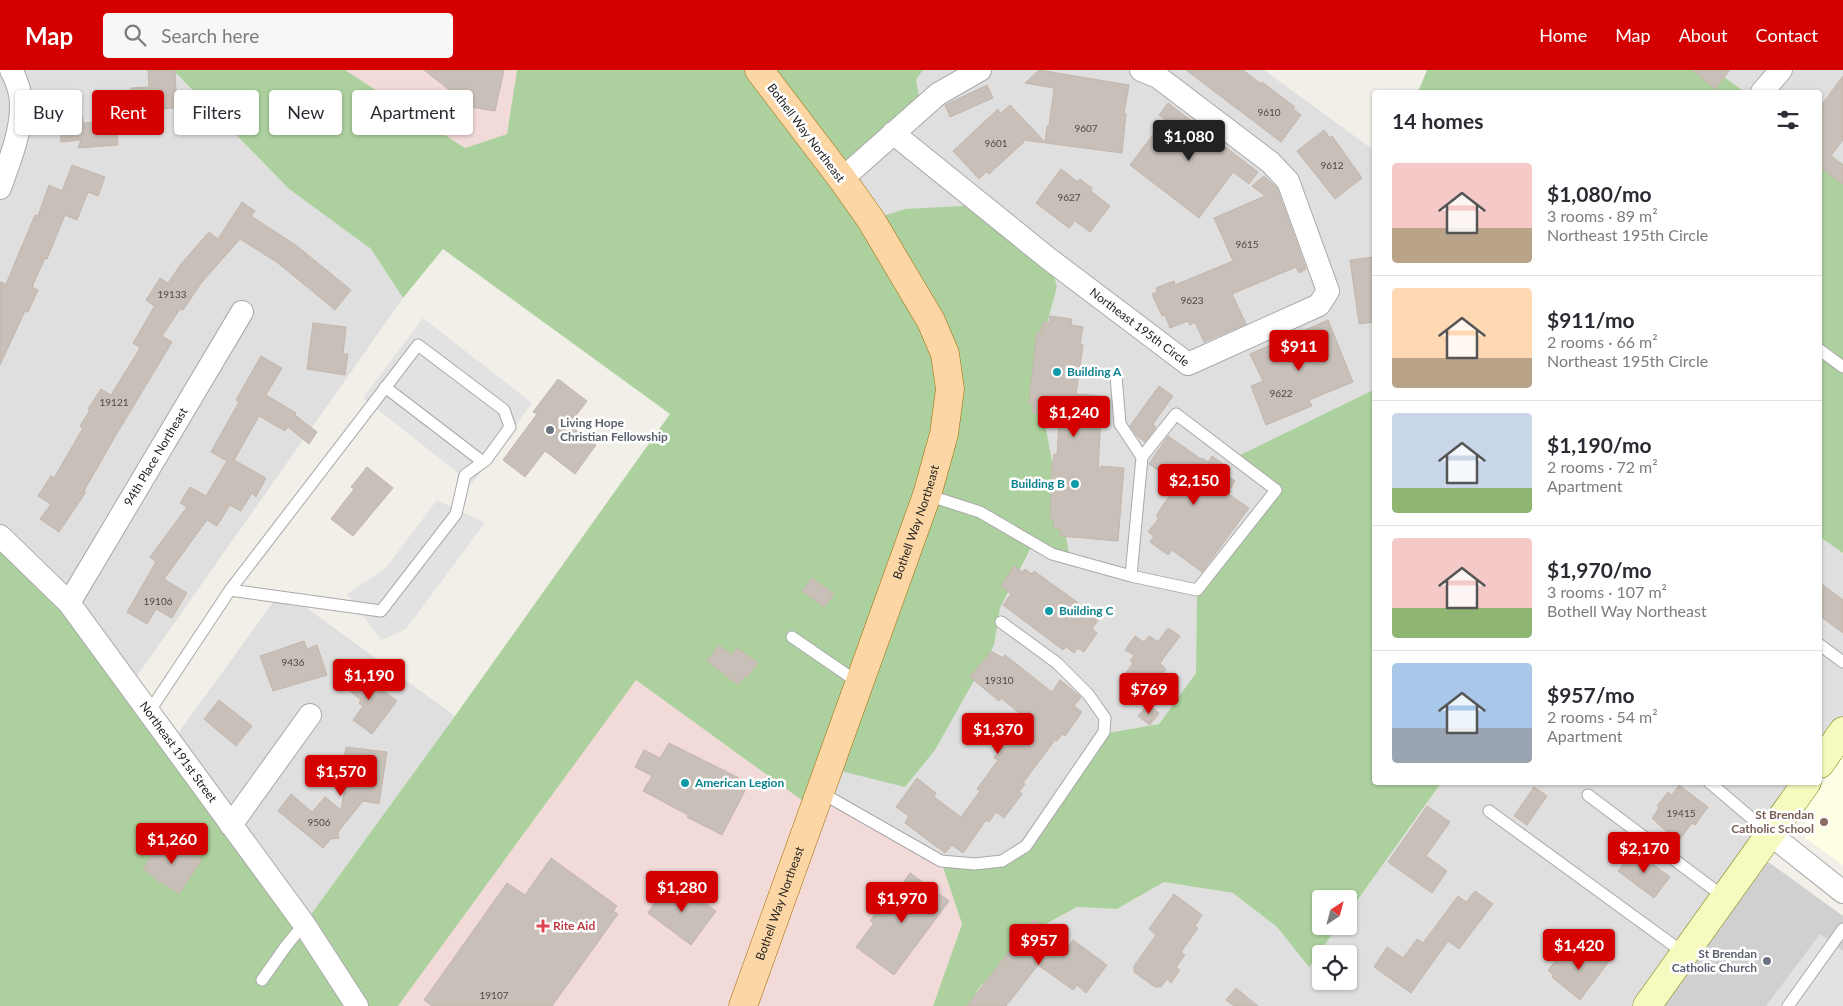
<!DOCTYPE html>
<html lang="en">
<head>
<meta charset="utf-8">
<style>
  :root { --surface:#fff; --page:#f7f7f7; --text:#2b2b33; --muted:#7c7c81; --line:#e1e1e2; --accent:#d40000 }
  body { margin:0; font-family:Lato,sans-serif; background:var(--page); color:var(--text); height:100vh; display:flex; flex-direction:column; font-size:19px; white-space:nowrap }
  * { box-sizing:border-box; margin:0 }
  p { font-size:16px; color:var(--muted) }
  .icon { flex:none; width:28px; height:28px; fill:none; stroke:currentColor; stroke-width:2; stroke-linecap:round; stroke-linejoin:round }
  .map { position:relative; flex:1; overflow:hidden }
  .sheet { position:absolute; left:1372px; top:20px; width:450px; height:695px; display:flex; flex-direction:column; background:var(--surface); border-radius:5px; box-shadow:0 1px 4px #0004 }
  .sheet>* { flex:none }
  .guide { position:absolute; left:15px; top:20px; width:475px; height:45px; display:flex; gap:10px }
  .needle { width:32px; rotate:36deg }
  .buttons { position:absolute; left:1312px; top:820px; display:grid; gap:10px }
  .buttons a { display:grid; place-items:center; width:45px; height:45px; border-radius:5px; background:var(--surface); box-shadow:0 1px 4px #0004; font-size:25px }
  .price { position:absolute; translate:-50% -42px; padding:0 11px; border-radius:5px; background:var(--accent); color:#fff; font-size:16px; line-height:32px; filter:drop-shadow(0 1px 2px #0008) }
  .price::after { content:''; position:absolute; left:50%; top:30px; width:15px; height:11px; margin-left:-8px; background:inherit; clip-path:polygon(0 0,100% 0,50% 100%) }
  .price.on { background:#222; color:#fff }
  ul { padding:0; list-style:none }
  li { display:flex; align-items:center; gap:15px; height:125px; padding:0 20px }
  li+li { border-top:1px solid var(--line) }
  li span { display:grid; place-items:center; flex:none; width:140px; height:100px; border-radius:5px; color:#555 }
  li>.icon { margin-inline-start:auto }
  span .icon { width:60px; height:60px; fill:#fffc; stroke-width:1 }
  li b { font-size:21px }
  h2 { display:flex; justify-content:space-between; align-items:center; height:60px; padding:0 20px; font-size:21px }
  .pill { padding:0 18px; border-radius:5px; background:var(--surface); box-shadow:0 1px 4px #0004; font-size:18px; line-height:45px }
  .pill.on { background:var(--accent); color:#fff }
  header { display:flex; align-items:center; gap:30px; box-sizing:border-box; height:70px; padding:0 25px; background:var(--accent); color:#fff }
  header strong { font-size:24px }
  nav { display:flex; gap:28px; margin-inline-start:auto; font-size:18px }
  .search { width:350px; height:45px; background:var(--page); display:flex; align-items:center; gap:12px; box-sizing:border-box; padding:0 18px; border-radius:5px; color:var(--muted); font-size:19px }
  .map>svg:first-child { display:block }
</style>
</head>
<body>
<header>
<strong>Map</strong>
<div class="search"><svg class="icon" aria-label="search" viewBox="0 0 24 24"><circle cx="10" cy="10" r="6"/><path d="M15 15l6 6"/></svg>Search here</div>
<nav><a>Home</a><a>Map</a><a>About</a><a>Contact</a></nav>
</header>
<div class="map">
<svg width="1843" height="936" viewBox="0 0 1843 936">
  <rect width="100%" height="100%" fill="#f2efe9"/>
  <path fill="#e0dfdf" fill-rule="evenodd" d="M0,0h173l116,119 82,60 32,49 -273,388 -130,-150z
    M923,0h341l111,81v238l-140,69 41,32 -79,100 -1,83 -37,51 -51,9 -82,113 -24,15h-61l-121,-69 9,-24 165,-123 6,-37 34,-64 10,-126 -14,-32 27,-99 -186,-67 -29,-41z
    M1714,0h129v94l-23,-17v-55h-75z
    M1820,467l23,16v179l-23,32z
    M282,520l173,126 -151,208 -133,-181z
    M1441,713h366l-160,223h-679l11,-18 54,-57 44,-24 40,2 47,-27 69,11 44,34 32,40 29,-41h11v-14zM1321,884h28v27h-28z"/>
  <path fill="#f2dad9" d="M345,0h172l-10,64 -42,14z
    M636,609l178,130 6,-17 121,69 21,63 -29,82h-535z"/>
  <path fill="#ffffe5" d="M1843,684v111l-38,-27 1,-32z"/>
  <path fill="#d0d0d0" d="M1764,789l79,57v90h-183z"/>
  <path fill="#add19e" d="M173,0h172l120,78 42,-14 10,-64h406l-7,10 5,29 -79,70 29,41 34,-11 76,-4 68,54 8,28 -27,99 14,32 26,141 -37,-15 -33,64 -6,37 -59,105 -30,37 -76,-19 -15,41 -178,-129 -238,326h-398v-470l69,67 235,321 151,-208 215,-302 -227,-165 -40,49 -32,-49 -82,-60z
    M1427,0h287l31,22h-327z
    M1820,77l23,17v389l-23,-16z
    M1375,319v393l66,1 -92,129v-13h-28v27h17l-29,41 -32,-40 -44,-34 -69,-11 -47,27 -40,-2 -44,24 -54,57 -11,18h-35l29,-82 -21,-63h61l24,-15 82,-113 51,-9 37,-51 1,-83 79,-100 -42,-32z"/>
  <path fill="#e2e2e2" d="M423,248l109,85 -60,81 -109,-86z
    M437,430l48,23 -79,106 -25,11 -34,-46 38,-25z
    M1820,864l23,17v55h-77z"/>
  <path fill="#c7bfb8" stroke="#c4b6ab" d="M148,0h27l2,38 -45,3 -1,-23 18,-1z
    M424,0h80l-9,41 -30,-5 1,-3z
    M1039,0l90,15 -5,28 2,1 -4,39 -99,-13 1,2 -35,32 -3,-2 -7,7 -26,-28 45,-42 2,5 10,-9 35,37 2,-16h2l5,-38 -29,-5z
    M1186,0h57l18,14 1,-2 33,25 -2,2 8,6 -20,27z
    M1692,0h38l-15,19z
    M1843,6v64l-12,16 12,9v19l-22,-16 -1,2v-63z
    M987,15l6,13 -43,19 -5,-12z
    M1168,33l90,69 -9,12 -16,-12 -34,46 -69,-53 35,-46 -6,-4z
    M82,45l1,8 33,-3 2,25 -40,3 3,-8 -20,2 -2,-25z
    M1324,60l6,8 2,-2 30,42 -27,21 -38,-48z
    M72,95l33,12 -7,19 -10,-4 -11,28 -12,-5 -18,44 -2,-1 -13,29 6,3 -10,22 -3,-1 -25,54v-83l6,2 29,-69 3,1 11,-31 13,6z
    M1061,99l17,13 2,-3 12,9 -1,3 19,15 -20,26 -15,-11 -6,7 -33,-25z
    M1264,106l13,12 29,81 -7,4 -3,-6 -64,27 14,30 -42,18 -9,-20 -5,3 -2,-4 -18,7 -5,-13 -3,1 -10,-22 5,-2 -1,-4 18,-7 1,4 58,-24 -19,-43 51,-22 -13,-10z
    M242,132l13,9 -4,5 46,30 54,44 -16,20 -57,-47 -38,-24 -38,43 -19,28 -3,-1 -18,27 10,6 -56,93 -32,56 2,1 -27,40 -19,-13 11,-15 -13,-8 13,-20 3,2 29,-50 -3,-2 10,-16 -2,-1 13,-20 10,6 29,-47 -7,-5 21,-36 -1,-2 -7,-5 14,-22 8,5 13,-19 28,-32 9,7z
    M1375,187v65l-16,2 -9,-64z
    M1050,246l22,3 -1,6 12,2 -3,17 3,1 -7,49 26,2 -4,76 3,-6 23,2 -6,73 -58,-5v-7l-7,-1 1,-9h-4l2,-57h1l1,-8 3,1 2,-31 -21,-3 1,-7 -7,-1 1,-9 -4,-1 8,-72 4,1 2,-10 6,1z
    M1328,250l25,62 -44,18 3,6 -46,19 -15,-39 12,-5 -13,-27z
    M313,253l33,4 -3,27h5l-3,21 -38,-6z
    M261,286l21,12 -16,27 30,18 -1,2 22,17 -8,12 -21,-17 -3,4 -26,-15 -25,44 32,18 -10,19 -4,-4 -11,18 -11,-6 -13,21 -10,-6 -43,59 23,14 -15,25 -16,-9 -9,15 -20,-12 29,-50 -6,-5 37,-50 -7,-4 10,-16 16,9 21,-35 -16,-9 28,-50 -3,-2z
    M558,309l29,22 -18,24 27,20 -21,29 -30,-23 -20,26 -22,-17 34,-46 -4,-2z
    M1159,316l14,10 -20,28 3,3 -11,15 -8,-6 -7,-10z
    M1168,366l33,23 1,-1 6,4 4,-6 18,13 -4,6 9,6 -8,12 22,15 -47,64 -30,-22 -4,5 -18,-13 4,-6 -6,-4 11,-14 -3,-2 21,-32 -28,-20z
    M367,397l26,21 -40,48 -22,-17 23,-30 -3,-2z
    M1014,496l9,6 2,-3 7,5 2,-3 50,36 -1,2 15,11 -6,9 5,4 -13,19 -6,-4 -4,5 -8,-6 -3,3 -60,-45 8,-11 -10,-8z
    M812,508l22,16 -10,13 -22,-16z
    M1820,513l23,17v33l-23,-17z
    M1168,558l12,8 -20,27 6,6 -19,27 -22,-15 2,-3 -3,-2 9,-13 -3,-2 4,-6 -9,-5 10,-14 9,6 5,-6 9,6z
    M304,571l3,8 10,-4 10,30 -54,16 -13,-35z
    M719,575l13,10 5,-7 21,15 -11,14 -2,-1 -7,9 -31,-24z
    M991,581l12,7 2,-3 47,37 8,-12 21,17 -7,9 8,6 -17,24 -3,-2 -5,7 -2,-1 -3,4 -29,39 2,1 -6,8 3,2 -18,24 -8,-6 -7,10 -3,-2 -23,33 -11,-8 -7,8 -40,-30 4,-7 -13,-9 21,-29 19,15 -2,4 27,20 19,-26 -3,-2 21,-29 -4,-2 30,-41 -23,-19 -2,3 -29,-24z
    M352,598l45,33 -25,33 -19,-14 10,-14 -4,-3 2,-3 -20,-16z
    M219,630l33,26 -16,20 -32,-27z
    M1148,634l11,9 -9,12 -12,-9z
    M669,673l80,40 -27,52 -35,-18 1,-2 -45,-24 9,-15 -17,-9 9,-17 16,8z
    M346,677l41,5 -8,52 -16,-3 -25,31 1,6 -8,1 -8,9 -45,-37 13,-17 21,18 13,-15 16,13 7,-40 -6,-1z
    M1679,715l29,22 -13,18 -3,-2 -12,16 -8,-7 -2,3 -18,-17 7,-10 -2,-2 11,-14 4,3z
    M1534,717l13,9 -20,29 -13,-9z
    M1427,736l23,16 -24,34 21,15 -15,22 -44,-31z
    M165,766l37,24 -23,34 -16,-11h-3l-17,-15z
    M1634,780l36,27 -16,21 -36,-27z
    M551,788l66,48 -4,5 5,3 -66,92h-120l-8,-6 83,-117 18,12z
    M910,803l39,28 -55,74 -38,-28 18,-24 -4,-2 19,-26 4,2z
    M675,811l41,30 -25,34 -43,-32 8,-12 3,2z
    M1475,821l18,13 -34,45 -11,-8 -37,52 -37,-26 13,-20 16,11 14,-19 6,4 35,-47 8,6z
    M1174,824l28,21 -7,11 3,2 -17,24 4,3 -9,12 4,3 -9,13 -4,-4 -6,8h-6l-21,-15v-6l22,-31 -7,-6z
    M1034,849l35,26 4,-5 34,25 -21,28 -9,-8 -4,5 -35,-25 -32,41h-39z
    M1592,875l18,15 -30,40 -28,-23 1,-2 -5,-5 10,-12 6,5 7,-9 8,7z
    M1236,918l22,18h-24l-8,-6z"/>
  <g fill="none" stroke-linecap="round" stroke-linejoin="round">
    <g stroke="#a9a9a9" stroke-width="13">
      <path id="lane" d="M1820,280l23,17
        M1116,306l4,48 22,33 -11,119
        M385,317l98,75
        M927,425l53,17 72,42 79,22 66,14 79,-100 -100,-76 -34,43
        M792,567l67,46
        M1820,575l23,17
        M149,642l81,-122 188,-245 86,65 6,17 -24,33 -21,15 -9,39 -75,97 -151,-21
        M1709,712l61,52
        M820,722l121,69 34,3 27,-3 24,-15 78,-114 1,-14 -17,-24 -31,-31 -56,-41
        M1588,725l136,102
        M1489,741l195,142
        M262,910l24,-34 18,-22
        M1788,936l55,-77"/>
    </g>
    <g stroke="#a9a9a9" stroke-width="24">
      <g id="street">
        <path d="M1762,22l19,-22"/>
        <path id="s1" d="M893,63l156,126 139,105 131,-59 9,-14 -40,-110 -18,-19 -112,-85 -17,-7"/>
        <path d="M842,109l96,-85 42,-24"/>
        <path d="M0,118c8,-23 21,-55 21,-80 1,-12 -4,-28 -10,-38"/>
        <path id="s2" d="M0,466l69,67 235,321 53,82"/>
        <path id="s3" d="M69,533l173,-291"/>
        <path d="M231,755l79,-110"/>
        <path d="M1770,764l73,58"/>
      </g>
    </g>
    <g stroke="#707d05" stroke-width="29">
      <path id="secondary" d="M1820,694l23,-33
        M1647,936l160,-224"/>
    </g>
    <g stroke="#a06b00" stroke-width="29">
      <g id="primary">
        <path id="s4" d="M743,936l184,-511 17,-61 6,-45 -5,-35 -14,-33 -60,-101 -29,-41 -83,-109"/>
      </g>
    </g>
    <use href="#lane" stroke="#fff" stroke-width="11"/>
    <use href="#street" stroke="#fff" stroke-width="22"/>
    <use href="#secondary" stroke="#f7fabf" stroke-width="28"/>
    <use href="#primary" stroke="#fcd6a4" stroke-width="28"/>
  </g>
  <g fill="#0f9aa8" stroke="#fff" stroke-width="2">
    <circle cx="1057" cy="302" r="5"/>
    <circle cx="1075" cy="414" r="5"/>
    <circle cx="1049" cy="541" r="5"/>
    <circle cx="685" cy="713" r="5"/>
  </g>
  <g fill="#6b7280" stroke="#fff" stroke-width="2">
    <circle cx="550" cy="360" r="5"/>
    <circle cx="1767" cy="891" r="5"/>
  </g>
  <circle fill="#8d6e63" stroke="#fff" stroke-width="2" cx="1824" cy="752" r="5"/>
  <path fill="#e0444e" stroke="#fff" stroke-width="2" d="M540.5 848.5h5v5h5v5h-5v5h-5v-5h-5v-5h5z"/>
  <g text-anchor="middle" stroke-width="5" stroke-linejoin="round" paint-order="stroke">
    <g font-size="10" fill="#4b4948">
      <text x="1269" y="46">9610</text>
      <text x="1086" y="62">9607</text>
      <text x="996" y="77">9601</text>
      <text x="1332" y="99">9612</text>
      <text x="1069" y="131">9627</text>
      <text x="1247" y="178">9615</text>
      <text x="172" y="228">19133</text>
      <text x="1192" y="234">9623</text>
      <text x="1281" y="327">9622</text>
      <text x="114" y="336">19121</text>
      <text x="158" y="535">19106</text>
      <text x="293" y="596">9436</text>
      <text x="999" y="614">19310</text>
      <text x="1681" y="747">19415</text>
      <text x="319" y="756">9506</text>
      <text x="494" y="929">19107</text>
    </g>
    <g font-size="12" fill="#222" stroke="#fff">
      <text transform="translate(806 63) rotate(53)" y="4">Bothell Way Northeast</text>
      <text dy="4" stroke="none"><textPath href="#s1" startOffset="314">Northeast 195th Circle</textPath></text>
      <text dy="4" stroke="none"><textPath href="#s3" startOffset="170">94th Place Northeast</textPath></text>
      <text dy="4" stroke="none"><textPath href="#s4" startOffset="514">Bothell Way Northeast</textPath></text>
      <text dy="4" stroke="none"><textPath href="#s2" startOffset="281">Northeast 191st Street</textPath></text>
      <text dy="4" stroke="none"><textPath href="#s4" startOffset="109">Bothell Way Northeast</textPath></text>
    </g>
    <g font-size="12" font-weight="bold" fill="#0d838f" stroke="#fff" text-anchor="start">
      <text x="1067" y="306">Building A</text>
      <text x="1065" y="418" text-anchor="end">Building B</text>
      <text x="1059" y="545">Building C</text>
      <text x="695" y="717">American Legion</text>
    </g>
    <g font-size="12" font-weight="bold" fill="#5b616d" stroke="#fff" text-anchor="start">
      <text x="560" y="357">Living Hope<tspan x="560" dy="14">Christian Fellowship</tspan></text>
      <text x="1757" y="888" text-anchor="end">St Brendan<tspan x="1757" dy="14">Catholic Church</tspan></text>
    </g>
    <g font-size="12" font-weight="bold" fill="#785e54" stroke="#fff" text-anchor="end">
      <text x="1814" y="749">St Brendan<tspan x="1814" dy="14">Catholic School</tspan></text>
    </g>
    <g font-size="12" font-weight="bold" fill="#be3a42" stroke="#fff" text-anchor="start">
      <text x="553" y="860">Rite Aid</text>
    </g>
  </g>
</svg>
<div class="buttons">
<a><svg class="needle" viewBox="-14 -14 28 28"><path d="M0-13l5 13h-10z" fill="#e53935"/><path d="M0 13l5-13h-10z" fill="#7c7c81"/></svg></a>
<a><svg class="icon" aria-label="locate" viewBox="0 0 24 24"><circle cx="12" cy="12" r="6"/><path d="M12 2v4M12 18v4M2 12h4M18 12h4"/></svg></a>
</div>
<b class="price on" style="left:1189px;top:92px">$1,080</b>
<b class="price" style="left:1299px;top:302px">$911</b>
<b class="price" style="left:1074px;top:368px">$1,240</b>
<b class="price" style="left:1194px;top:436px">$2,150</b>
<b class="price" style="left:369px;top:631px">$1,190</b>
<b class="price" style="left:1149px;top:645px">$769</b>
<b class="price" style="left:998px;top:685px">$1,370</b>
<b class="price" style="left:341px;top:727px">$1,570</b>
<b class="price" style="left:172px;top:795px">$1,260</b>
<b class="price" style="left:1644px;top:804px">$2,170</b>
<b class="price" style="left:682px;top:843px">$1,280</b>
<b class="price" style="left:902px;top:854px">$1,970</b>
<b class="price" style="left:1039px;top:896px">$957</b>
<b class="price" style="left:1579px;top:901px">$1,420</b>
<div class="guide">
<a class="pill">Buy</a>
<a class="pill on">Rent</a>
<a class="pill">Filters</a>
<a class="pill">New</a>
<a class="pill">Apartment</a>
</div>
<section class="sheet">
<h2>14 homes<svg class="icon" aria-label="filters" viewBox="0 0 24 24"><path d="M4 7h16M4 17h16"/><circle cx="9" cy="7" r="2"/><circle cx="15" cy="17" r="2"/></svg></h2>
<ul>
<li><span style="background:linear-gradient(#f6c9c9 65%,#b9a48a 0)"><svg class="icon" aria-label="home" viewBox="0 0 24 24"><path d="M3 11l9-7 9 7M6 9v11h12V9"/></svg></span><div><b>$1,080/mo</b><p>3 rooms · 89 m²</p><p>Northeast 195th Circle</p></div></li>
<li><span style="background:linear-gradient(#ffd9b3 70%,#b9a48a 0)"><svg class="icon" aria-label="home" viewBox="0 0 24 24"><path d="M3 11l9-7 9 7M6 9v11h12V9"/></svg></span><div><b>$911/mo</b><p>2 rooms · 66 m²</p><p>Northeast 195th Circle</p></div></li>
<li><span style="background:linear-gradient(#c9d6e8 75%,#8fb573 0)"><svg class="icon" aria-label="home" viewBox="0 0 24 24"><path d="M3 11l9-7 9 7M6 9v11h12V9"/></svg></span><div><b>$1,190/mo</b><p>2 rooms · 72 m²</p><p>Apartment</p></div></li>
<li><span style="background:linear-gradient(#f6c9c9 70%,#8fb573 0)"><svg class="icon" aria-label="home" viewBox="0 0 24 24"><path d="M3 11l9-7 9 7M6 9v11h12V9"/></svg></span><div><b>$1,970/mo</b><p>3 rooms · 107 m²</p><p>Bothell Way Northeast</p></div></li>
<li><span style="background:linear-gradient(#a9c7e8 65%,#9aa5b1 0)"><svg class="icon" aria-label="home" viewBox="0 0 24 24"><path d="M3 11l9-7 9 7M6 9v11h12V9"/></svg></span><div><b>$957/mo</b><p>2 rooms · 54 m²</p><p>Apartment</p></div></li>
</ul>
</section>
</div>
</body>
</html>
